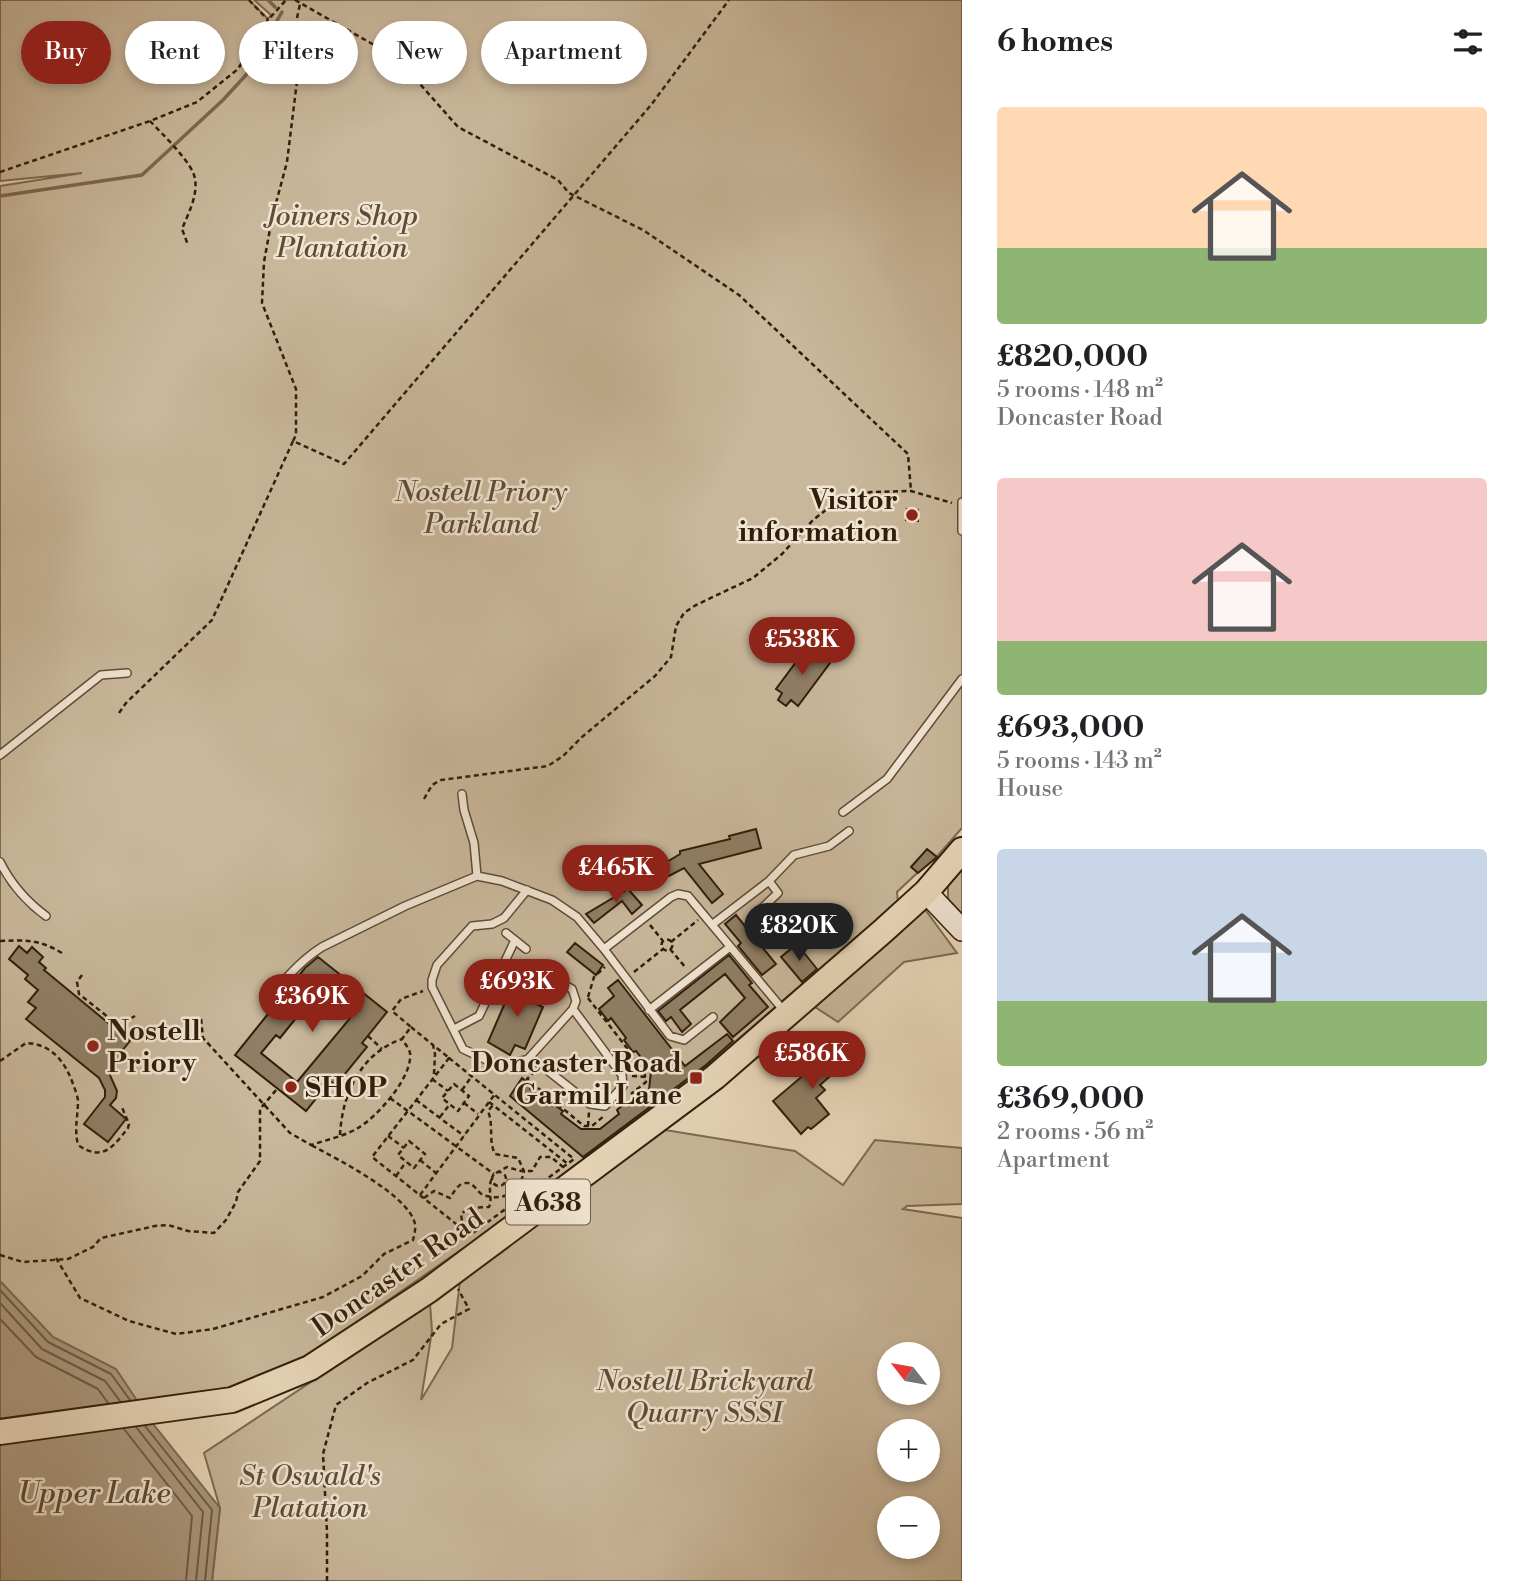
<!DOCTYPE html>
<html lang="en">
<head>
<meta charset="utf-8">
<style>
  :root { --surface:#fff; --page:#f6f6f6; --text:#202124; --muted:#757577; --accent:#8f2418 }
  body { margin:0; font-family:"Libre Bodoni",serif; background:var(--page); color:var(--text); height:100vh; display:flex; flex-direction:column; font-size:26px; white-space:nowrap }
  * { box-sizing:border-box; margin:0 }
  p { font-size:23px; color:var(--muted) }
  .icon { flex:none; width:38px; height:38px; fill:none; stroke:currentColor; stroke-width:2; stroke-linecap:round; stroke-linejoin:round }
  .map { position:relative; flex:1; overflow:hidden }
  .panel { display:flex; flex-direction:column; background:var(--surface); width:560px }
  .panel>* { flex:none }
  .guide { position:absolute; left:21px; top:21px; width:665px; height:63px; display:flex; gap:14px }
  .needle { width:46px; rotate:301deg }
  .tools { position:absolute; left:877px; top:1342px; display:grid; gap:14px }
  .tools a { display:grid; place-items:center; width:63px; height:63px; border-radius:50%; background:var(--surface); box-shadow:0 4px 10px #0003; font-size:35px }
  .price { position:absolute; translate:-50% -60px; padding:0 16px; border-radius:24px; background:var(--accent); color:#fff; font-size:23px; line-height:46px; filter:drop-shadow(0 2px 4px #0008) }
  .price::after { content:''; position:absolute; left:50%; top:42px; width:21px; height:16px; margin-left:-10px; background:inherit; clip-path:polygon(0 0,100% 0,50% 100%) }
  .price.current { background:#222; color:#fff }
  ul { padding:0; list-style:none }
  li { display:grid; align-content:center; gap:14px; height:371px; padding:0 35px }
  li span { display:grid; place-items:center; height:217px; border-radius:7px; color:#555 }
  li>.icon { margin-inline-start:auto }
  span .icon { width:126px; height:126px; fill:#fffc; stroke-width:1 }
  li b { font-size:30px }
  h2 { display:flex; justify-content:space-between; align-items:center; height:84px; padding:0 35px; font-size:30px }
  .pill { padding:0 24px; border-radius:32px; background:var(--surface); box-shadow:0 4px 10px #0003; font-size:24px; line-height:63px }
  .pill.current { background:var(--accent); color:#fff }
  main { display:flex; flex:1; min-height:0 }
  .map>svg:first-child { display:block }
</style>
</head>
<body>
<main>
<div class="map">
<svg width="962" height="1581" viewBox="0 0 962 1581">
  <rect width="100%" height="100%" fill="#e8d6b9"/>
  <filter id="stains"><feTurbulence type="fractalNoise" baseFrequency=".00286" numOctaves="4"/><feColorMatrix values="0 0 0 0 .2 0 0 0 0 .09 0 0 0 0 .02 0 0 0 .5 -.17"/></filter>
  <radialGradient id="worn" r=".72"><stop offset=".6" stop-color="#630" stop-opacity="0"/><stop offset="1" stop-color="#630" stop-opacity=".3"/></radialGradient>
  <path fill="#c9b79b" stroke="#7d6a52" stroke-width="2" fill-rule="evenodd" d="M0,0h249l19,19 3,-4 -17,-15h708v828l-29,33 -4,1 -32,30 1,10 -210,180 -217,161 -165,114 -70,34 -236,26v-1231l82,-13 -82,8z
    M962,865v49l-14,-15v-18z
    M924,908l33,45 -53,9 -66,60 -23,-15z
    M665,1130l130,21 48,34 32,-45 87,8v56l-55,2 -4,3 59,9v363h-750l8,-73 -16,-55 226,-150 2,28 -11,69 31,-52 8,-67zM889,1354h39v39h-39zM889,1432h39v38h-39zM889,1508h39v39h-39z"/>
  <path fill="#aa977e" stroke="#7a6750" stroke-width="2" d="M0,1281l53,56 63,32 34,51 70,88 -8,73h-212z"/>
  <g fill="none" stroke-linecap="round" stroke-linejoin="round">
    <path stroke="#6e5a44" stroke-width="2" d="M0,1290l48,52 63,32 19,26
      M0,1303l42,46 63,32 15,20
      M0,1319l36,38 62,32 10,14
      M145,1426l67,84 -7,71
      M136,1427l67,85 -7,69
      M124,1429l68,87 -6,65"/>
    <path stroke="#7a6750" stroke-width="3.5" d="M268,0l7,7
      M0,196l142,-21 81,-75 23,-25 36,-63"/>
  </g>
  <path fill="#907e65" stroke="#311e0a" stroke-width="2" fill-rule="evenodd" d="M907,509l11,1v11l-12,-1z
    M808,646l22,17 -32,43 -7,-6 -5,6 -8,-6 4,-7 -6,-4z
    M756,829l5,19 -62,16 24,30 -11,9 -28,-35 -15,8 -7,-11 18,-11v-3l50,-12 -1,-3z
    M927,849l10,8 -19,16 -7,-6z
    M628,889l14,16 -10,9 -10,-13 -28,22 -8,-9z
    M736,915l40,49 -14,11 -24,-29 3,-3 -16,-19z
    M575,943l28,22 -7,10 -29,-23z
    M797,944l20,25 -15,13 -21,-25z
    M19,946l8,7 5,-6 11,10 -4,5 7,6 -2,2 86,71 -8,10 3,3 -16,19 8,18 -1,7 -6,7 16,14 -18,23 -24,-18 21,-27v-7l-6,-12 -73,-59 10,-11 -8,-6 10,-12 -13,-11 3,-4 -19,-16z
    M729,955l23,28 -3,2 19,22 -35,30 -13,-15 25,-24 -20,-24 -45,36 11,14 -9,8 -11,-15 -5,4 -8,-10z
    M318,957l69,55 -25,31 5,4 -31,38 -6,-4 -24,30 -71,-56 70,-87zM319,981l37,30 -59,71 -36,-29 15,-18 4,3 25,-31 -4,-4z
    M618,980l67,86 42,-32 6,7 -27,24 -123,92 -73,-61 12,-18 10,8 -2,3 22,17 1,-2 10,7 -2,3 20,15h19l19,-15 -2,-4 9,-8 3,4 20,-16 2,-19 -15,-20 -3,1 -9,-12 2,-2 -15,-20 -3,3 -9,-12 15,-13 -6,-8z
    M514,982l12,6 2,-3 12,5 -6,13 9,4 -18,42 -10,-4 -5,10 -22,-13z
    M841,1047l4,5 5,-4 8,11 -18,15 -3,-4 -17,15 5,5 -9,8 13,16 -18,15 -3,-2 -7,7 -28,-33 60,-51 2,2z"/>
  <g fill="none" stroke-linecap="round" stroke-linejoin="round">
    <g stroke="#5f4c36" stroke-width="10">
      <path id="service" d="M962,502v29
        M0,755l101,-80 26,-2
        M462,794l2,16 10,33 3,33
        M843,812l44,-33 75,-100
        M0,862c11,22 27,40 46,54
        M769,881l9,12 -19,18v5l22,28
        M527,890l-23,28 -12,6 -20,2 -35,39 -5,15v7l31,62 30,14 14,2 21,-6 9,3 53,42 15,2 18,-20 -1,-11 -49,-66 3,-8 -4,-12 -37,-20
        M713,924l56,-43 25,-26 35,-9 20,-15
        M506,933l20,16
        M268,1000c16,-20 32,-39 54,-53l83,-41 72,-30 25,5 50,19 25,17 27,32
        M649,1010l81,-63
        M713,1017l-29,23 -14,-4 -66,-87 67,-52 7,-3 10,2 96,115
        M454,1029l25,-13 36,-76
        M773,1032l25,26
        M528,1059l45,-50"/>
    </g>
    <g stroke="#311e0a" stroke-width="24">
      <path id="secondary" d="M926,892l36,38"/>
    </g>
    <g stroke="#311e0a" stroke-width="28">
      <path id="trunk" d="M0,1432l232,-32 78,-32 119,-78 286,-213 168,-146 43,-39 36,-42"/>
    </g>
    <path stroke="#311e0a" stroke-width="2.5" stroke-dasharray="5 3.5" stroke-linecap="butt" d="M249,0l19,20
      M295,0l102,58 61,69 100,53 11,13 74,37 96,65 169,159 3,37
      M150,121c12,13 43,42 45,58 3,17 -7,35 -13,50l6,16
      M0,172l150,-51 47,-19 41,-33 30,-49 18,-20
      M293,441l3,-6v-46l-34,-86 2,-41 8,-44 15,-56 10,-81v-63l3,-14
      M119,713l7,-10 86,-83 81,-179 51,23 307,-359 78,-105
      M424,799l8,-14 9,-5 107,-14 15,-10 19,-19 73,-61 16,-19 5,-31 8,-13 12,-8 57,-27 29,-24 31,-34 27,-21 31,-7 40,-1 41,12
      M650,925l13,16
      M661.5 945a5.5 5.5 0 1 1 11 0a5.5 5.5 0 1 1-11 0Z
      M0,941c27,-1 38,-2 62,12
      M671,942l27,-22
      M670,949l16,19
      M634,972l29,-23
      M82,975l-5,7 2,12 34,27 7,3 15,-8
      M588,997l6,-20 11,-10
      M588,998l56,72 2,12 -15,12
      M201,1019l2,19 87,95 21,12c15,-5 34,-9 47,-17 19,-11 55,-51 52,-75 -1,-5 -5,-9 -8,-14l9,-12 -19,-16 9,-12 22,-8
      M411,1027l22,18
      M368,1036l14,13
      M449,1058l125,101 -104,76 -98,-78z
      M0,1061l26,-18c25,1 39,18 47,41 2,5 4,11 5,16 0,17 -4,28 0,45 25,17 35,2 50,-17l1,-4 -8,-19
      M535,1071l-8,8 57,47h8l12,-10
      M434,1074l1,-20 -2,-9 15,12
      M632,1076l14,1
      M432,1079l16,12
      M454,1084l15,12 -11,15 -16,-13z
      M462,1090l10,-14
      M390,1098l104,76
      M416,1100l48,36
      M489,1102l79,62
      M464,1103l14,11
      M440,1117l10,-13
      M588,1126l1,-14
      M340,1135c2,-41 21,-82 62,-96
      M388,1136l16,12
      M409,1141l16,13 -11,14 -16,-13z
      M420,1160l16,13
      M492 1179a7 7 0 1 1 14 0a7 7 0 1 1-14 0Z
      M496,1173l11,-6 14,4h11l8,-14h11l12,10
      M396,1176l10,-14
      M420,1195l75,-101
      M424,1198l10,-7 16,7c4,-6 8,-15 16,-15 8,-1 11,9 17,12 21,7 37,-3 41,-24l-6,-13 -23,-4c-7,-14 -1,-28 -7,-43l5,-6
      M475,1231l-13,-10 -1,-7 8,-6 20,-1c4,-9 -2,-19 3,-29
      M0,1255l23,7 45,-3 25,-12 8,-9 54,-12 13,-1 20,6 26,2 12,-13 10,-18 2,-10 22,-31v-52l17,-20
      M56,1258l24,40 49,23 47,13 37,-5 110,-32 39,-21 22,-22 29,-14c1,-4 3,-12 2,-16 -6,-29 -78,-65 -104,-79
      M327,1581v-49l-4,-78 13,-49 31,-22 46,-23 28,-36 28,-15 -11,-20"/>
    <use href="#service" stroke="#f0e4d2" stroke-width="7"/>
    <use href="#secondary" stroke="#f0e4d2" stroke-width="21"/>
    <use href="#trunk" stroke="#e8d6b9" stroke-width="24"/>
  </g>
  <g fill="#8f2418" stroke="#f0e4d2" stroke-width="2.5">
    <circle cx="912" cy="515" r="7"/>
    <circle cx="93" cy="1046" r="7"/>
    <rect x="689" y="1071" width="14" height="14" rx="3.5"/>
    <circle cx="291" cy="1087" r="7"/>
  </g>
  <g text-anchor="middle" stroke-width="5" stroke-linejoin="round" paint-order="stroke">
    <rect fill="#f0e4d2" stroke="#6a5946" stroke-width="2" x="506" y="1179.5" width="84" height="45" rx="5"/>
    <g font-size="26" font-weight="bold" fill="#311e0a">
      <text x="548" y="1211">A638</text>
    </g>
    <g font-size="28" font-style="italic" fill="#5f4c36" stroke="#f0e4d2">
      <text x="342" y="225">Joiners Shop<tspan x="342" dy="32">Plantation</tspan></text>
      <text x="481" y="501">Nostell Priory<tspan x="481" dy="32">Parkland</tspan></text>
      <text x="704" y="1390">Nostell Brickyard<tspan x="704" dy="32">Quarry SSSI</tspan></text>
      <text x="310" y="1485">St Oswald's<tspan x="310" dy="32">Platation</tspan></text>
    </g>
    <g font-size="28" font-weight="bold" fill="#311e0a" stroke="#f0e4d2" text-anchor="end">
      <text x="898" y="509">Visitor<tspan x="898" dy="32">information</tspan></text>
      <text x="107" y="1040" text-anchor="start">Nostell<tspan x="107" dy="32">Priory</tspan></text>
      <text x="682" y="1072">Doncaster Road<tspan x="682" dy="32">Garmil Lane</tspan></text>
      <text x="305" y="1097" text-anchor="start">SHOP</text>
    </g>
    <g font-size="28" fill="#311e0a" stroke="#f0e4d2">
      <text transform="translate(397 1272) rotate(-35)" y="10">Doncaster Road</text>
    </g>
    <g font-size="30" font-style="italic" fill="#5b4833" stroke="#f0e4d2">
      <text x="94" y="1503">Upper Lake</text>
    </g>
  </g>
  <rect width="100%" height="100%" filter="url(#stains)"/>
  <rect width="100%" height="100%" fill="url(#worn)"/>
</svg>
<div class="tools">
<a><svg class="needle" viewBox="-14 -14 28 28"><path d="M0-13l5 13h-10z" fill="#e53935"/><path d="M0 13l5-13h-10z" fill="#757577"/></svg></a>
<a>+</a>
<a>−</a>
</div>
<b class="price" style="left:802px;top:677px">£538K</b>
<b class="price" style="left:616px;top:905px">£465K</b>
<b class="price current" style="left:799px;top:963px">£820K</b>
<b class="price" style="left:517px;top:1019px">£693K</b>
<b class="price" style="left:312px;top:1034px">£369K</b>
<b class="price" style="left:812px;top:1091px">£586K</b>
<div class="guide">
<a class="pill current">Buy</a>
<a class="pill">Rent</a>
<a class="pill">Filters</a>
<a class="pill">New</a>
<a class="pill">Apartment</a>
</div>
</div>
<section class="panel">
<h2>6 homes<svg class="icon" aria-label="filters" viewBox="0 0 24 24"><path d="M4 7h16M4 17h16"/><circle cx="9" cy="7" r="2"/><circle cx="15" cy="17" r="2"/></svg></h2>
<ul>
<li><span style="background:linear-gradient(#ffd9b3 65%,#8fb573 0)"><svg class="icon" aria-label="home" viewBox="0 0 24 24"><path d="M3 11l9-7 9 7M6 9v11h12V9"/></svg></span><div><b>£820,000</b><p>5 rooms · 148 m²</p><p>Doncaster Road</p></div></li>
<li><span style="background:linear-gradient(#f6c9c9 75%,#8fb573 0)"><svg class="icon" aria-label="home" viewBox="0 0 24 24"><path d="M3 11l9-7 9 7M6 9v11h12V9"/></svg></span><div><b>£693,000</b><p>5 rooms · 143 m²</p><p>House</p></div></li>
<li><span style="background:linear-gradient(#c9d6e8 70%,#8fb573 0)"><svg class="icon" aria-label="home" viewBox="0 0 24 24"><path d="M3 11l9-7 9 7M6 9v11h12V9"/></svg></span><div><b>£369,000</b><p>2 rooms · 56 m²</p><p>Apartment</p></div></li>
</ul>
</section>
</main>
</body>
</html>
